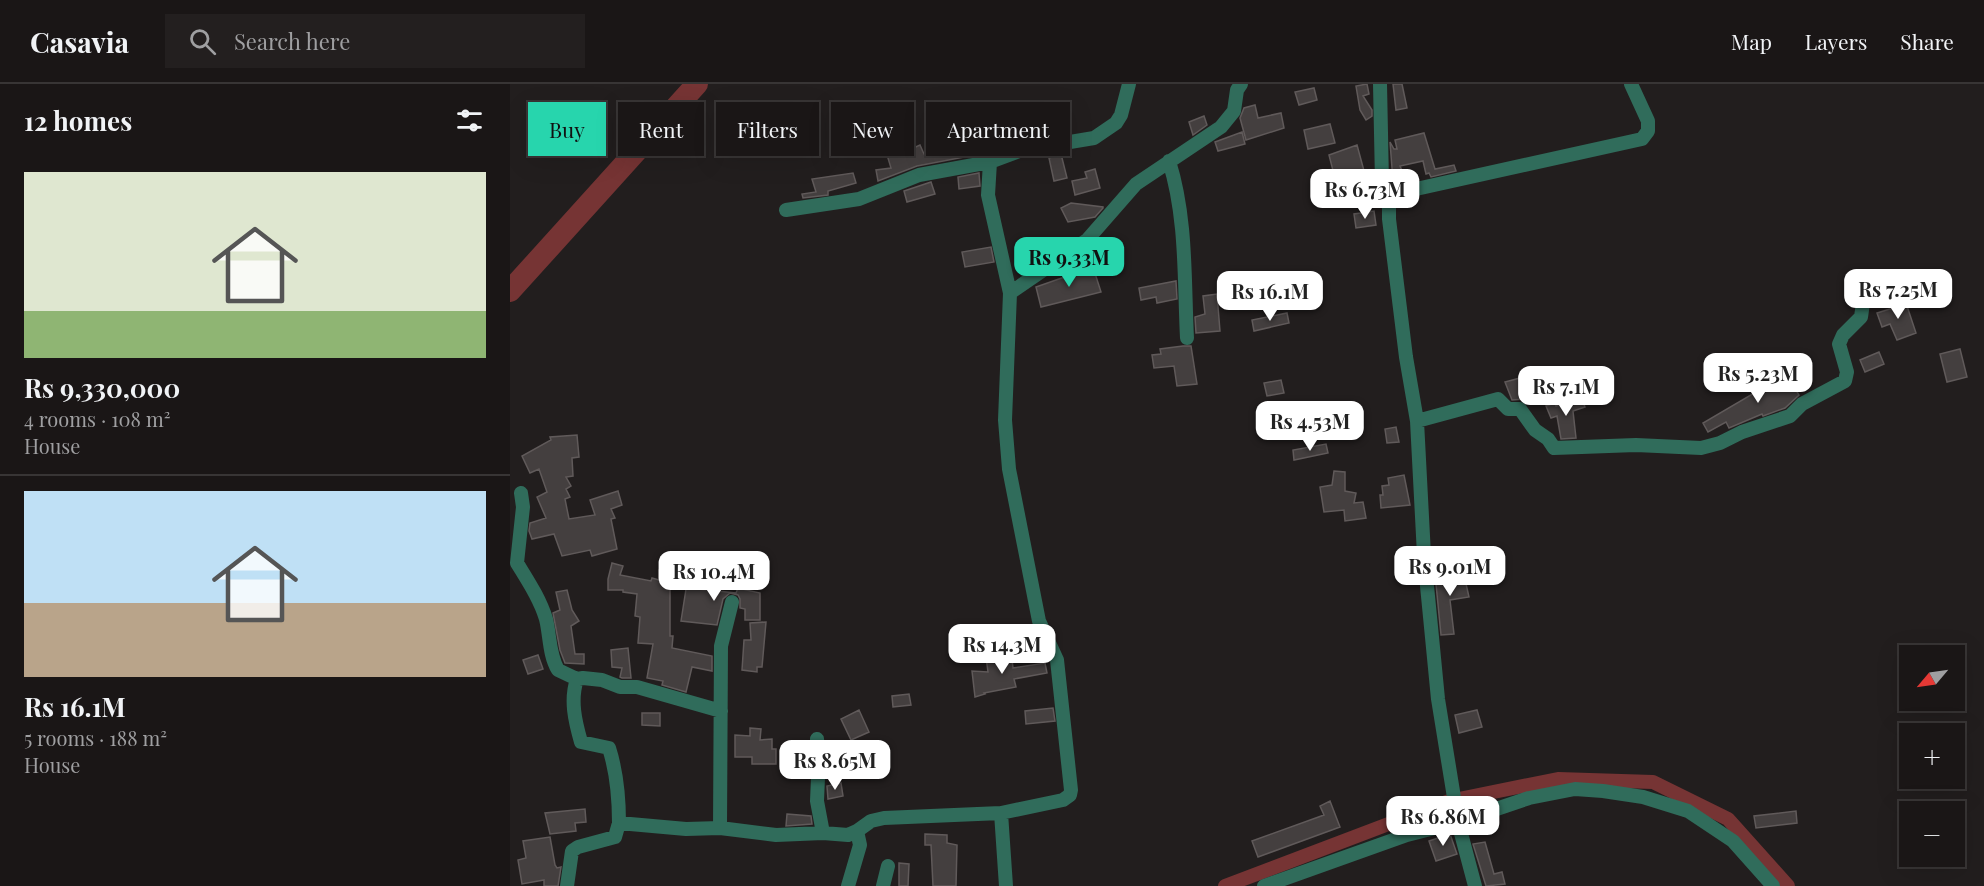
<!DOCTYPE html>
<html lang="en">
<head>
<meta charset="utf-8">
<style>
  :root { --surface:#1a1616; --page:#231f1f; --text:#f1f3f6; --muted:#9f9fa1; --line:#383535; --accent:#27d5ad }
  body { margin:0; font-family:"Playfair Display",serif; background:var(--page); color:var(--text); height:100vh; display:flex; flex-direction:column; font-size:22px; white-space:nowrap }
  * { box-sizing:border-box; margin:0 }
  p { font-size:20px; color:var(--muted) }
  .icon { flex:none; width:33px; height:33px; fill:none; stroke:currentColor; stroke-width:2; stroke-linecap:round; stroke-linejoin:round }
  .map { position:relative; flex:1; overflow:hidden }
  .details { display:flex; flex-direction:column; background:var(--surface); width:510px }
  .details>* { flex:none }
  .hud { position:absolute; left:18px; top:18px; width:570px; height:54px; display:flex; gap:12px }
  .needle { width:39px; rotate:241deg }
  .buttons { position:absolute; left:1389px; top:561px; display:grid; gap:12px }
  .buttons a { display:grid; place-items:center; width:66px; height:66px; border-radius:0px; background:var(--surface); box-shadow:0 6px 24px #0002,0 0 0 2px var(--line); font-size:30px }
  .price { position:absolute; translate:-50% -51px; padding:0 14px; border-radius:12px; background:#fff; color:#222; font-size:20px; line-height:39px; filter:drop-shadow(0 2px 3px #0008) }
  .price::after { content:''; position:absolute; left:50%; top:36px; width:18px; height:14px; margin-left:-9px; background:inherit; clip-path:polygon(0 0,100% 0,50% 100%) }
  .price.current { background:var(--accent); color:#111 }
  ul { padding:0; list-style:none }
  li { display:grid; align-content:center; gap:12px; height:318px; padding:0 24px }
  li+li { border-top:2px solid var(--line) }
  li span { display:grid; place-items:center; height:186px; border-radius:0px; color:#555 }
  li>.icon { margin-inline-start:auto }
  span .icon { width:108px; height:108px; fill:#fffc; stroke-width:1 }
  li b { font-size:26px }
  h2 { display:flex; justify-content:space-between; align-items:center; height:72px; padding:0 24px; font-size:26px }
  .tag { padding:0 21px; border-radius:0px; background:var(--surface); box-shadow:0 6px 24px #0002,0 0 0 2px var(--line); font-size:21px; line-height:54px }
  .tag.current { background:var(--accent); color:#111 }
  header { display:flex; align-items:center; gap:36px; box-sizing:border-box; height:84px; padding:0 30px; background:var(--surface); border-bottom:2px solid var(--line) }
  header strong { font-size:28px }
  nav { display:flex; gap:33px; margin-inline-start:auto; font-size:21px }
  .search { width:420px; height:54px; background:var(--page); display:flex; align-items:center; gap:15px; box-sizing:border-box; padding:0 21px; border-radius:0px; color:var(--muted); font-size:22px }
  main { display:flex; flex:1; min-height:0 }
  .map>svg:first-child { display:block }
</style>
</head>
<body>
<header>
<strong>Casavia</strong>
<div class="search"><svg class="icon" aria-label="search" viewBox="0 0 24 24"><circle cx="10" cy="10" r="6"/><path d="M15 15l6 6"/></svg>Search here</div>
<nav><a>Map</a><a>Layers</a><a>Share</a></nav>
</header>
<main>
<section class="details">
<h2>12 homes<svg class="icon" aria-label="filters" viewBox="0 0 24 24"><path d="M4 7h16M4 17h16"/><circle cx="9" cy="7" r="2"/><circle cx="15" cy="17" r="2"/></svg></h2>
<ul>
<li><span style="background:linear-gradient(#dfe7d0 75%,#8fb573 0)"><svg class="icon" aria-label="home" viewBox="0 0 24 24"><path d="M3 11l9-7 9 7M6 9v11h12V9"/></svg></span><div><b>Rs 9,330,000</b><p>4 rooms · 108 m²</p><p>House</p></div></li>
<li><span style="background:linear-gradient(#bfe0f5 60%,#b9a48a 0)"><svg class="icon" aria-label="home" viewBox="0 0 24 24"><path d="M3 11l9-7 9 7M6 9v11h12V9"/></svg></span><div><b>Rs 16.1M</b><p>5 rooms · 188 m²</p><p>House</p></div></li>
</ul>
</section>
<div class="map">
<svg width="1474" height="802" viewBox="0 0 1474 802">
  <rect width="100%" height="100%" fill="#221e1e"/>
  <g fill="none" stroke-linecap="round" stroke-linejoin="round">
    <path stroke="#763434" stroke-width="14" d="M715,802l224,-85 109,-22 95,3 75,37 60,67"/>
    <path stroke="#763434" stroke-width="22" d="M0,207l187,-207"/>
  </g>
  <path fill="#443f3f" stroke="#605a5a" stroke-width="1.5" d="M857,0l2,10 -6,2 9,14v6l-6,4 -6,-10 -4,-24z
    M883,0h9l5,24 -11,2z
    M804,4l3,12 -18,5 -4,-13z
    M745,21l3,13 23,-5 3,15 -38,12 -6,-22 4,-10z
    M694,32l3,9 -14,10 -4,-13z
    M820,40l5,19 -27,6 -4,-19z
    M380,42l8,29 22,-10 4,9 33,-5 -5,-17 14,-4 6,19 18,-3 1,8 -74,14 -39,15 -2,-11 15,-2 -6,-20 -20,5 -4,-18z
    M732,48l3,12 -27,7 -3,-9z
    M914,49l11,36 19,-4 2,6 -25,6 -2,-4 -3,1 -3,-13 -23,5 5,12 -12,3 -3,-39 4,7h3l-2,-9z
    M847,61l13,48 -29,9 -12,-47z
    M551,70l6,24 -13,3 -5,-23z
    M585,85l5,19 -25,7 -3,-14 15,-3 -2,-6z
    M343,89l3,10 -28,8v4l-25,3 -1,-4 14,-2 -4,-13z
    M469,89l1,13 -21,3 -1,-12z
    M421,98l4,12 -28,8 -3,-11z
    M561,119l32,4v1l-8,9 -27,5 -7,-14z
    M864,127l2,14 -20,3 -2,-14z
    M481,163l3,15 -29,5 -3,-15z
    M583,183l8,25 -60,15 -5,-20z
    M666,197l1,18 -20,4 -1,-6 -15,3 -2,-12z
    M707,210l3,37 -24,2 -1,-16 10,-3 -2,-18z
    M1395,216l11,33 -19,7 -7,-16 -8,3 -5,-14 16,-5 -1,-3z
    M777,229l2,10 -35,8 -2,-11z
    M673,262h8l6,38 -20,2 -3,-20 -20,2 -2,-13 9,-1 -1,-5z
    M1450,265l7,28 -20,5 -7,-28z
    M1369,268l5,12 -19,8 -5,-12z
    M1280,288l6,11 -3,2 6,10 -14,13 -22,8 -1,-2 -33,14 -3,-6 -18,10 -5,-9z
    M1010,294l6,21 -14,1 -7,-18z
    M771,296l3,13 -17,3 -3,-13z
    M1072,315l3,8 -12,4 3,27 -15,1 -4,-23 -6,2 -5,-12 9,-3 1,3z
    M886,343l3,15 -12,1 -2,-14z
    M67,351l2,22 -7,1 1,18 -7,1 5,9 -5,3 4,8 -5,2 4,20 26,-4 -5,-15 28,-9 4,14 -11,4 4,9 -4,1 6,30 -25,7 -2,-6 -28,6 -8,-22 -22,5 -3,-8 1,-8 16,-5 -9,-21 10,-5 -8,-23 -9,4 -8,-17 29,-16 -1,-3z
    M816,360l2,9 -34,7 -1,-10z
    M824,387l11,1v19l11,2 -2,10 9,-1 3,16 -21,3 -1,-11 -20,2 -4,-25 12,-2z
    M894,391l6,30 -29,3 -1,-13h3l-1,-9 7,-1 -1,-7z
    M102,479l11,3 -3,9 31,6 1,-3 7,2v-10h11v66h3l-1,12 40,8v15l-20,-4 -6,25 -24,-7 1,-4 -16,-3 6,-34 -15,-1 2,-26 -5,-1 2,-22 -14,-2v-2h-15v-11z
    M947,483l2,9 5,-1 5,22 -19,3 4,34 -13,1 -5,-51 9,-1 -5,-12z
    M179,486l13,2 -3,17 37,4 2,-5 22,5v27h-15v-11l-5,-1v-9l-2,-4 -8,-2 -7,6 -6,26 -36,-4z
    M57,506l5,20 7,11 -8,5 4,28h9v10l-19,-1 -5,-13 -7,-37 7,-3 -4,-18z
    M256,538l-4,45h-5v5l-15,-2 2,-30h7l-1,-17z
    M118,564l3,30h-9l-2,-1 2,-9 -10,-1 -1,-17z
    M28,571l5,14 -15,5 -5,-14z
    M487,572l1,4 14,-1 1,9 32,-5 2,10 -33,6 2,8 -32,6 1,1 -10,3 -3,-26 16,1 -2,-15z
    M399,610l2,11 -18,2 -1,-11z
    M543,624l2,13 -29,3 -1,-13z
    M349,626l10,22 -18,8 -10,-21z
    M967,626l5,17 -23,6 -4,-18z
    M132,629h18v13l-18,-1z
    M240,644l11,1 -1,11 12,-1v10h4v15h-24v-7h-17v-22l15,1z
    M331,699l2,13 -15,3 -1,-13z
    M820,717l10,26 -82,30 -6,-16 72,-26 -4,-9z
    M75,725l1,13 -11,1 1,8 -26,3 -5,-21z
    M1286,727l1,12 -41,5 -2,-12z
    M277,730l24,2 1,8 -26,2z
    M415,750l22,1v8l10,2 -1,41h-23l-2,-41h-6z
    M940,750l7,20 -21,7 -7,-20z
    M40,753l5,28 2,3 4,-1 -3,19h-14v-6l-22,4 -4,-24 8,-2 -3,-17z
    M975,758l9,32 8,-2 3,12 -19,2 -13,-42z
    M389,779l10,1 -1,22h-9z"/>
  <g fill="none" stroke-linecap="round" stroke-linejoin="round">
    <path stroke="#306c5b" stroke-width="14" d="M870,0l2,98 7,13v24l17,138 11,64 7,134 14,144 20,123 17,64
      M659,77c18,57 15,119 18,177
      M480,78l-2,33 22,98
      M879,111l253,-56 6,-8v-10l-17,-37
      M276,126l73,-11 60,-24 71,-13 32,-12 72,-12 22,-15 5,-8 8,-31
      M907,337l81,-22 10,10h12l15,21 13,9 6,9 82,-3 65,3 19,-5 22,-11 48,-16 12,-12 43,-23 2,-9 -8,-28 4,-9 18,-18 3,-21
      M11,409l2,14 -6,56c11,18 23,36 29,56 4,16 3,36 12,51l19,9 6,-1 19,2 18,7h17l84,24
      M67,595c-7,21 -2,42 4,63l28,6c8,25 10,48 10,75
      M307,655l2,16 -2,46 6,32
      M491,729l5,73
      M210,744l1,-182 11,-44
      M347,747l14,-10 13,-3 117,-5 62,-13 7,-5 1,-5 -14,-130 -18,-39 -30,-152 -4,-49 5,-127 77,-53 49,-56 85,-57 13,-16 3,-21 4,-6
      M57,802l5,-35 6,-4 37,-10 4,-14 67,6 34,-1 56,7 47,-2 25,2 9,-4 3,14 -12,41
      M373,802l5,-20
      M754,802l143,-51 51,-13 71,-24 46,-9 28,2 40,6 45,14 45,30 40,45"/>
  </g>
</svg>
<div class="buttons">
<a><svg class="needle" viewBox="-14 -14 28 28"><path d="M0-13l5 13h-10z" fill="#e53935"/><path d="M0 13l5-13h-10z" fill="#9f9fa1"/></svg></a>
<a>+</a>
<a>−</a>
</div>
<b class="price" style="left:855px;top:136px">Rs 6.73M</b>
<b class="price current" style="left:559px;top:204px">Rs 9.33M</b>
<b class="price" style="left:1388px;top:236px">Rs 7.25M</b>
<b class="price" style="left:760px;top:238px">Rs 16.1M</b>
<b class="price" style="left:1248px;top:320px">Rs 5.23M</b>
<b class="price" style="left:1056px;top:333px">Rs 7.1M</b>
<b class="price" style="left:800px;top:368px">Rs 4.53M</b>
<b class="price" style="left:940px;top:513px">Rs 9.01M</b>
<b class="price" style="left:204px;top:518px">Rs 10.4M</b>
<b class="price" style="left:492px;top:591px">Rs 14.3M</b>
<b class="price" style="left:325px;top:707px">Rs 8.65M</b>
<b class="price" style="left:933px;top:763px">Rs 6.86M</b>
<div class="hud">
<a class="tag current">Buy</a>
<a class="tag">Rent</a>
<a class="tag">Filters</a>
<a class="tag">New</a>
<a class="tag">Apartment</a>
</div>
</div>
</main>
</body>
</html>
